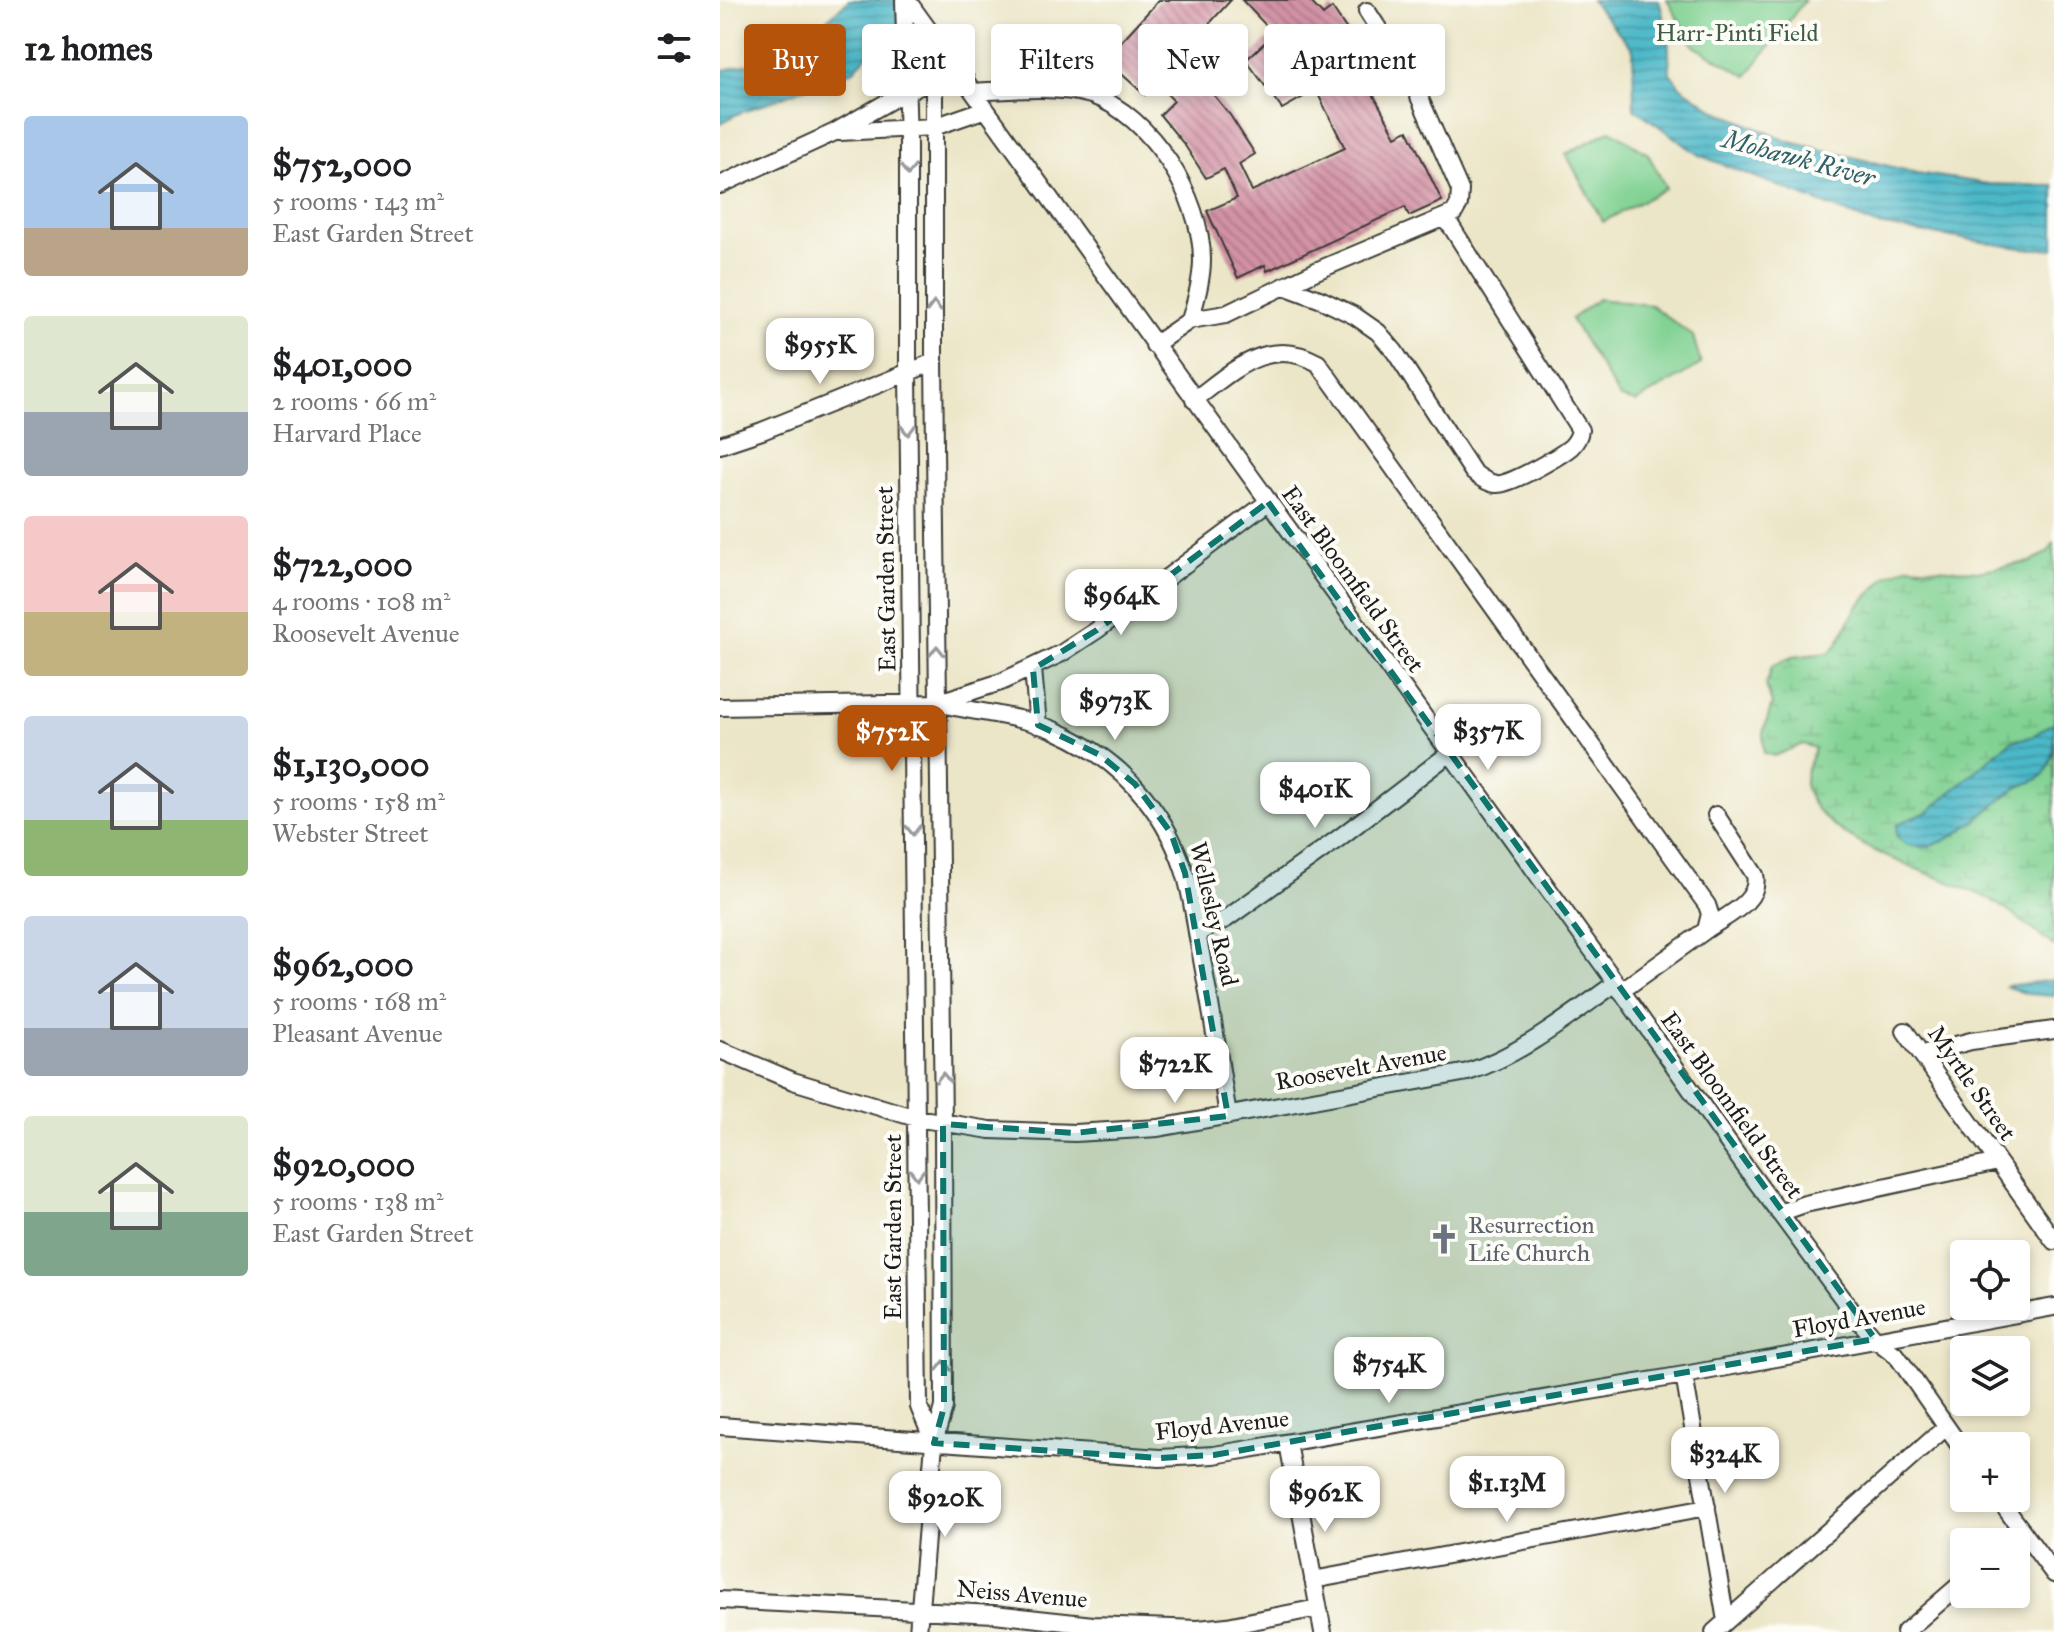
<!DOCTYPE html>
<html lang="en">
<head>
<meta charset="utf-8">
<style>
  :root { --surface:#fff; --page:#f6f6f6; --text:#202124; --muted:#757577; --accent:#b45309 }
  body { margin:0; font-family:"IM FELL Great Primer",serif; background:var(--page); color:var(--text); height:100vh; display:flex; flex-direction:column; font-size:30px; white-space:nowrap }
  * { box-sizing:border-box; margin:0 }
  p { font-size:26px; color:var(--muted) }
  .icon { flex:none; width:44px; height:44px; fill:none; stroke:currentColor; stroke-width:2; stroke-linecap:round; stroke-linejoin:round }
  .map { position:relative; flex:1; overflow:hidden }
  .sheet { display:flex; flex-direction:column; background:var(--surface); width:720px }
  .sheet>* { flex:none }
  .banner { position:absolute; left:24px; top:24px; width:760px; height:72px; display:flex; gap:16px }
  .controls { position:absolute; left:1230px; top:1240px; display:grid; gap:16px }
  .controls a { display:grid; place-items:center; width:80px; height:80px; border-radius:8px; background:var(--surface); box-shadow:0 4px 12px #0003; font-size:40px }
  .price { position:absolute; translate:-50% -68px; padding:0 18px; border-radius:16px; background:#fff; color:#222; font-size:26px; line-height:52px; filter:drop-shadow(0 2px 4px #0008) }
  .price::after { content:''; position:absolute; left:50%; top:48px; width:24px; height:18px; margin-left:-12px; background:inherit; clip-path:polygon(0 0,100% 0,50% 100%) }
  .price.selected { background:var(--accent); color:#fff }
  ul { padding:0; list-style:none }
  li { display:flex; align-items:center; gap:24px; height:200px; padding:0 24px }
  li span { display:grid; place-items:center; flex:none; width:224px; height:160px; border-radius:8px; color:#555 }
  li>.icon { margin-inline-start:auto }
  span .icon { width:96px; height:96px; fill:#fffc; stroke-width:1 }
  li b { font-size:34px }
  h2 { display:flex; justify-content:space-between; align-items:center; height:96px; padding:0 24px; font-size:34px }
  .chip { padding:0 28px; border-radius:8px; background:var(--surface); box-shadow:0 4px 12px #0003; font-size:28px; line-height:72px }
  .chip.selected { background:var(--accent); color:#fff }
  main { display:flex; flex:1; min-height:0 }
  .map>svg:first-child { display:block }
</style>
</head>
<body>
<main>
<section class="sheet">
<h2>12 homes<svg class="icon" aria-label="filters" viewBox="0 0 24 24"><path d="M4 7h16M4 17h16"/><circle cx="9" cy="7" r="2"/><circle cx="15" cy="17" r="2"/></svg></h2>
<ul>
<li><span style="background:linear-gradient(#a9c7e8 70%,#b9a48a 0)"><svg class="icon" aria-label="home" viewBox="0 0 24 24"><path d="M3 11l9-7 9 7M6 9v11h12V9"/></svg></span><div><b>$752,000</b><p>5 rooms · 143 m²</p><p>East Garden Street</p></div></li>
<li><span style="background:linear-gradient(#dfe7d0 60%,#9aa5b1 0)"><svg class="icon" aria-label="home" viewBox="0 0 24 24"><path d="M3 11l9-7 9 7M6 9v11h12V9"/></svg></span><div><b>$401,000</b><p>2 rooms · 66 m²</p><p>Harvard Place</p></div></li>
<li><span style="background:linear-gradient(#f6c9c9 60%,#c2b280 0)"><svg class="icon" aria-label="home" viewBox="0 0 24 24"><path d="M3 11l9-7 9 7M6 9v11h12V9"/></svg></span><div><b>$722,000</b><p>4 rooms · 108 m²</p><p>Roosevelt Avenue</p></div></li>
<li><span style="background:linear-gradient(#c9d6e8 65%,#8fb573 0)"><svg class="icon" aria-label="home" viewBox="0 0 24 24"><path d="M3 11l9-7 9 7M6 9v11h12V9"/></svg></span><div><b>$1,130,000</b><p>5 rooms · 158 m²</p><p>Webster Street</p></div></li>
<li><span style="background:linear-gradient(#c9d6e8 70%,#9aa5b1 0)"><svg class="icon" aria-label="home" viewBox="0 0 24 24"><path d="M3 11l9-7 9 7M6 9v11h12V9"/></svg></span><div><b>$962,000</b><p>5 rooms · 168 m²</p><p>Pleasant Avenue</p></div></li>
<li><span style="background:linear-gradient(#dfe7d0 60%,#7fa58c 0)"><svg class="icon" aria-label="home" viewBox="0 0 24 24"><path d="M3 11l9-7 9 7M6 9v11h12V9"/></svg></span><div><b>$920,000</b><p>5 rooms · 138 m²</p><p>East Garden Street</p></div></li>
</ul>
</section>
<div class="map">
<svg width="1334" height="1632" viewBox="0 0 1334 1632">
  <defs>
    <pattern id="wetland-marsh" width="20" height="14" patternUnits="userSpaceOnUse" patternTransform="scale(2)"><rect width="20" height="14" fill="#81d293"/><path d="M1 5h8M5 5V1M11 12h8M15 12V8" fill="none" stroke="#6fb47e"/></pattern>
    <pattern id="water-rules" width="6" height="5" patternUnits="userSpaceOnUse" patternTransform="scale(2)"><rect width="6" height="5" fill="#4cb8c8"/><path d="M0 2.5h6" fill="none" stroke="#3e95a2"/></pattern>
    <pattern id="building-back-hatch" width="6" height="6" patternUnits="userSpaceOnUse" patternTransform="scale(2)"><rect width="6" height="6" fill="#d392a5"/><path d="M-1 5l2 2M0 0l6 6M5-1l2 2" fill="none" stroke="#aa7686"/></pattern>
  </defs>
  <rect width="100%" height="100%" fill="#fdfcf7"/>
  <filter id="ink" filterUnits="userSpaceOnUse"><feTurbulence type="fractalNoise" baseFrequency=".0125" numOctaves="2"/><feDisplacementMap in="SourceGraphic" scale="16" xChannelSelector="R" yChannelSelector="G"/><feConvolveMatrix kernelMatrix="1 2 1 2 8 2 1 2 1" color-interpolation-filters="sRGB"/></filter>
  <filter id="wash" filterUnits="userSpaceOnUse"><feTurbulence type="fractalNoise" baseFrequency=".006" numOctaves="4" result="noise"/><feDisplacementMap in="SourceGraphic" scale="32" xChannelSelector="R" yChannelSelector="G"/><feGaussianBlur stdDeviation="1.8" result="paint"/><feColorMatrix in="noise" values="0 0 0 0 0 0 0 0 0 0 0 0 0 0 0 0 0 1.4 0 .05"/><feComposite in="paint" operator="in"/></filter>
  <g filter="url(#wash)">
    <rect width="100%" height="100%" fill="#ece6c8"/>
    <path fill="url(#wetland-marsh)" stroke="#4e7758" stroke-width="2" d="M1334,543v403c-21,-16 -42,-34 -65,-47 -46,-24 -175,-56 -184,-115 -1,-12 6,-25 10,-36l-12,-4 -29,12 -10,-3 -1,-20 9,-29 -6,-19 6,-19 20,-9 36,-4 8,-7 21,-39 31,-32 21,-9 68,5 53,-9 18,-10z"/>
    <path fill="#81d293" stroke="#4e7758" stroke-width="2" d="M947,0h138l-58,76 -53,-30z
      M891,130l37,24 18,34 -63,34 -37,-68z
      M878,299l53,6 42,31 8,28 -65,38 -16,-4 -49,-79z"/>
    <path fill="url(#water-rules)" stroke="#346a72" stroke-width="2" d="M129,0h69l-64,70 -117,44 -17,10v-53l40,-10 57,-33z
      M871,0h68l9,35 2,38 11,14 36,24 70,30 130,32 72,11 65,2v63h-28l-149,-24 -178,-70 -65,-47 -1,-59z
      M1334,722c0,18 0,39 -11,53 -6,7 -20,9 -28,14 -26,17 -89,86 -119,46l1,-11 31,-12 83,-71 20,-4z
      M1334,980v16l-27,-2 -22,-8z"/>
    <g id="blocks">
      <path fill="url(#building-back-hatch)" d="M439,0h72l-65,71 19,21 16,-13 29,36 25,39 -16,10 13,27 93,-43 -29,-58 -34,19 -36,-49 28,-26 -32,-34h67l14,15 9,-7 26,38 -8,6 46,84 12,-6 34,71 -33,15 -4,-9 -138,64 -2,-6 -27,13 -31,-67 30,-13 -13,-29 -18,9 -22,-34 -24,-29 14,-14 -18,-18 -11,12 -40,-36z"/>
    </g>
  </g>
  <g filter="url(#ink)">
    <use href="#blocks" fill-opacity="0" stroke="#3b3a36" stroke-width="2"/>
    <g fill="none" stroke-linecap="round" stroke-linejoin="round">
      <g stroke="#3b3a36" stroke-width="20">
        <path id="minor" d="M184,0l4,144v228l11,1035 15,36
          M187,0l709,983 125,178 117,158 17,20 22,17 67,96
          M254,92c35,-2 83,-7 117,3 60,20 111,103 111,165 0,20 -6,41 -12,60
          M120,132l94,-5 52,-18
          M0,185l115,-53 70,-40 29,-11 31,-2
          M564,286l38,14 33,16 23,16 17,20 78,120c6,5 14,11 23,12 13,2 64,-28 75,-37 5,-5 8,-10 9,-17l-129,-204 -9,-8
          M434,345l36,-25 36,-6 90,-43 138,-58 5,-9 1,-14 -47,-107 -46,-72
          M474,400c39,-29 74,-65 124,-37l389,542 3,9 -4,16 -85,61
          M0,445l42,-14 172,-69
          M313,669l5,56
          M219,702l62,-20 61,-29 35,-23 171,-128
          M0,707l218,-4c38,10 82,12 118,28 62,27 107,75 128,139 9,27 11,56 17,84 10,54 19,108 27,162
          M986,930c19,-14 55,-28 49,-55l-39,-60
          M477,933l29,-14 113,-81 111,-85
          M1185,1031l149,210
          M0,1050l73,31 123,37 74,12 85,3 83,-5 310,-56c55,-18 101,-56 148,-89
          M1202,1054l49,-13 83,-11
          M1059,1213l26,-9 193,-42
          M964,1375l42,246
          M0,1426l440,32 54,-3 470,-80 370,-68
          M568,1443l35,189
          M1278,1498l56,76
          M593,1580l394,-73
          M0,1600l274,14 99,11 105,4 29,-3 91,-18
          M198,1632l16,-189 10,-36 -1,-283 -9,-762v-328
          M994,1632l232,-205
          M1185,1632l59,-51"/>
      </g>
      <use href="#minor" stroke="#fff" stroke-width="16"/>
    </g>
    <defs><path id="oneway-chevron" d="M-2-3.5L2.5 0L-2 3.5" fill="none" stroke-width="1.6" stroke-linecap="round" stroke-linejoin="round" transform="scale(2)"/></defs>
    <g stroke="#999">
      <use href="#oneway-chevron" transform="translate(188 170) rotate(90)"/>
      <use href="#oneway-chevron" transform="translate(214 307) rotate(-90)"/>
      <use href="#oneway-chevron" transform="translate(188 430) rotate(89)"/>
      <use href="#oneway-chevron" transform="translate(217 651) rotate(-91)"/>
      <use href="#oneway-chevron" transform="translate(193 830) rotate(89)"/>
      <use href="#oneway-chevron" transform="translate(223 1078) rotate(-91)"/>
      <use href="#oneway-chevron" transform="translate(197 1174) rotate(90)"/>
      <use href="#oneway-chevron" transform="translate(224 1366) rotate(-90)"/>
    </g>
  </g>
  <path fill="#0f766e" fill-opacity="0.2" stroke="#0f766e" stroke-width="6" stroke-dasharray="16 10" stroke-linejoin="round" d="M548,502l607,837 -661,116 -54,3 -226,-15 10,-36 -1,-283 132,9 153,-17 -43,-243 -14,-40 -36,-49 -35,-29 -62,-30 -5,-56 64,-39z"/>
  <defs>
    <g id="church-bare" transform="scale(2.4)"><path d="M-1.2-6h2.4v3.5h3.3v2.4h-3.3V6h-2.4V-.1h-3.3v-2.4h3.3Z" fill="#6b7280" stroke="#fdfcf7" stroke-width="2.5" paint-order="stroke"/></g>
  </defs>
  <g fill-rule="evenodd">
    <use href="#church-bare" x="724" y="1239"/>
  </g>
  <g text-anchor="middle" stroke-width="8" stroke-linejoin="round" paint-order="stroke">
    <g font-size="24" fill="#3f5c46" stroke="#fdfcf7">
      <text x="1017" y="41">Harr-Pinti Field</text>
    </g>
    <g font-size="24" fill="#1c1c1c" stroke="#fdfcf7">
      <text transform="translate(166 579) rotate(-91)" y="8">East Garden Street</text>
      <text transform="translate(633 579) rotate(54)" y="8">East Bloomfield Street</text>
      <text transform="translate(494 914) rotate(77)" y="8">Wellesley Road</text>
      <text transform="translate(641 1067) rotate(-10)" y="8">Roosevelt Avenue</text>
      <text transform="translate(1252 1083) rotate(55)" y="8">Myrtle Street</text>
      <text transform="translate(1012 1105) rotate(54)" y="8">East Bloomfield Street</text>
      <text transform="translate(173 1227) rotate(-90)" y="8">East Garden Street</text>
      <text transform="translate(1139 1318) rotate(-10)" y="8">Floyd Avenue</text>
      <text transform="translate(502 1425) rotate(-6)" y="8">Floyd Avenue</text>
      <text transform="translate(302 1594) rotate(5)" y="8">Neiss Avenue</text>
    </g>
    <g font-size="24" fill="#5b616d" stroke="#fdfcf7" text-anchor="start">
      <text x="748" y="1233">Resurrection<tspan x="748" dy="28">Life Church</tspan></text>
    </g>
    <g font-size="26" font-style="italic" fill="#326269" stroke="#fdfcf7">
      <text transform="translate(1079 158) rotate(15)" y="9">Mohawk River</text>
    </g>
  </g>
</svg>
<div class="controls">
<a><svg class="icon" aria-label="locate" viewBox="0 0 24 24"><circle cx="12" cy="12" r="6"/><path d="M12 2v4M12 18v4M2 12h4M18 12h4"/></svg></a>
<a><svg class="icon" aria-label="layers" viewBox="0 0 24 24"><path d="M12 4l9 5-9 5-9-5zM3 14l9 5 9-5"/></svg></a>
<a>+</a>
<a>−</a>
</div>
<b class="price" style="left:100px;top:386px">$955K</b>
<b class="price" style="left:401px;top:637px">$964K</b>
<b class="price" style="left:395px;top:742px">$973K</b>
<b class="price" style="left:768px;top:772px">$357K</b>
<b class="price selected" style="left:172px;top:773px">$752K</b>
<b class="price" style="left:595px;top:830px">$401K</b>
<b class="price" style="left:455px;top:1105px">$722K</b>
<b class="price" style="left:669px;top:1405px">$754K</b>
<b class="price" style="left:1005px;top:1495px">$324K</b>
<b class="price" style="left:787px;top:1524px">$1.13M</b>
<b class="price" style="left:605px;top:1534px">$962K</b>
<b class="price" style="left:225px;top:1539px">$920K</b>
<div class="banner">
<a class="chip selected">Buy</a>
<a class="chip">Rent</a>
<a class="chip">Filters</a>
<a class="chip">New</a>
<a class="chip">Apartment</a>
</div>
</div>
</main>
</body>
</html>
